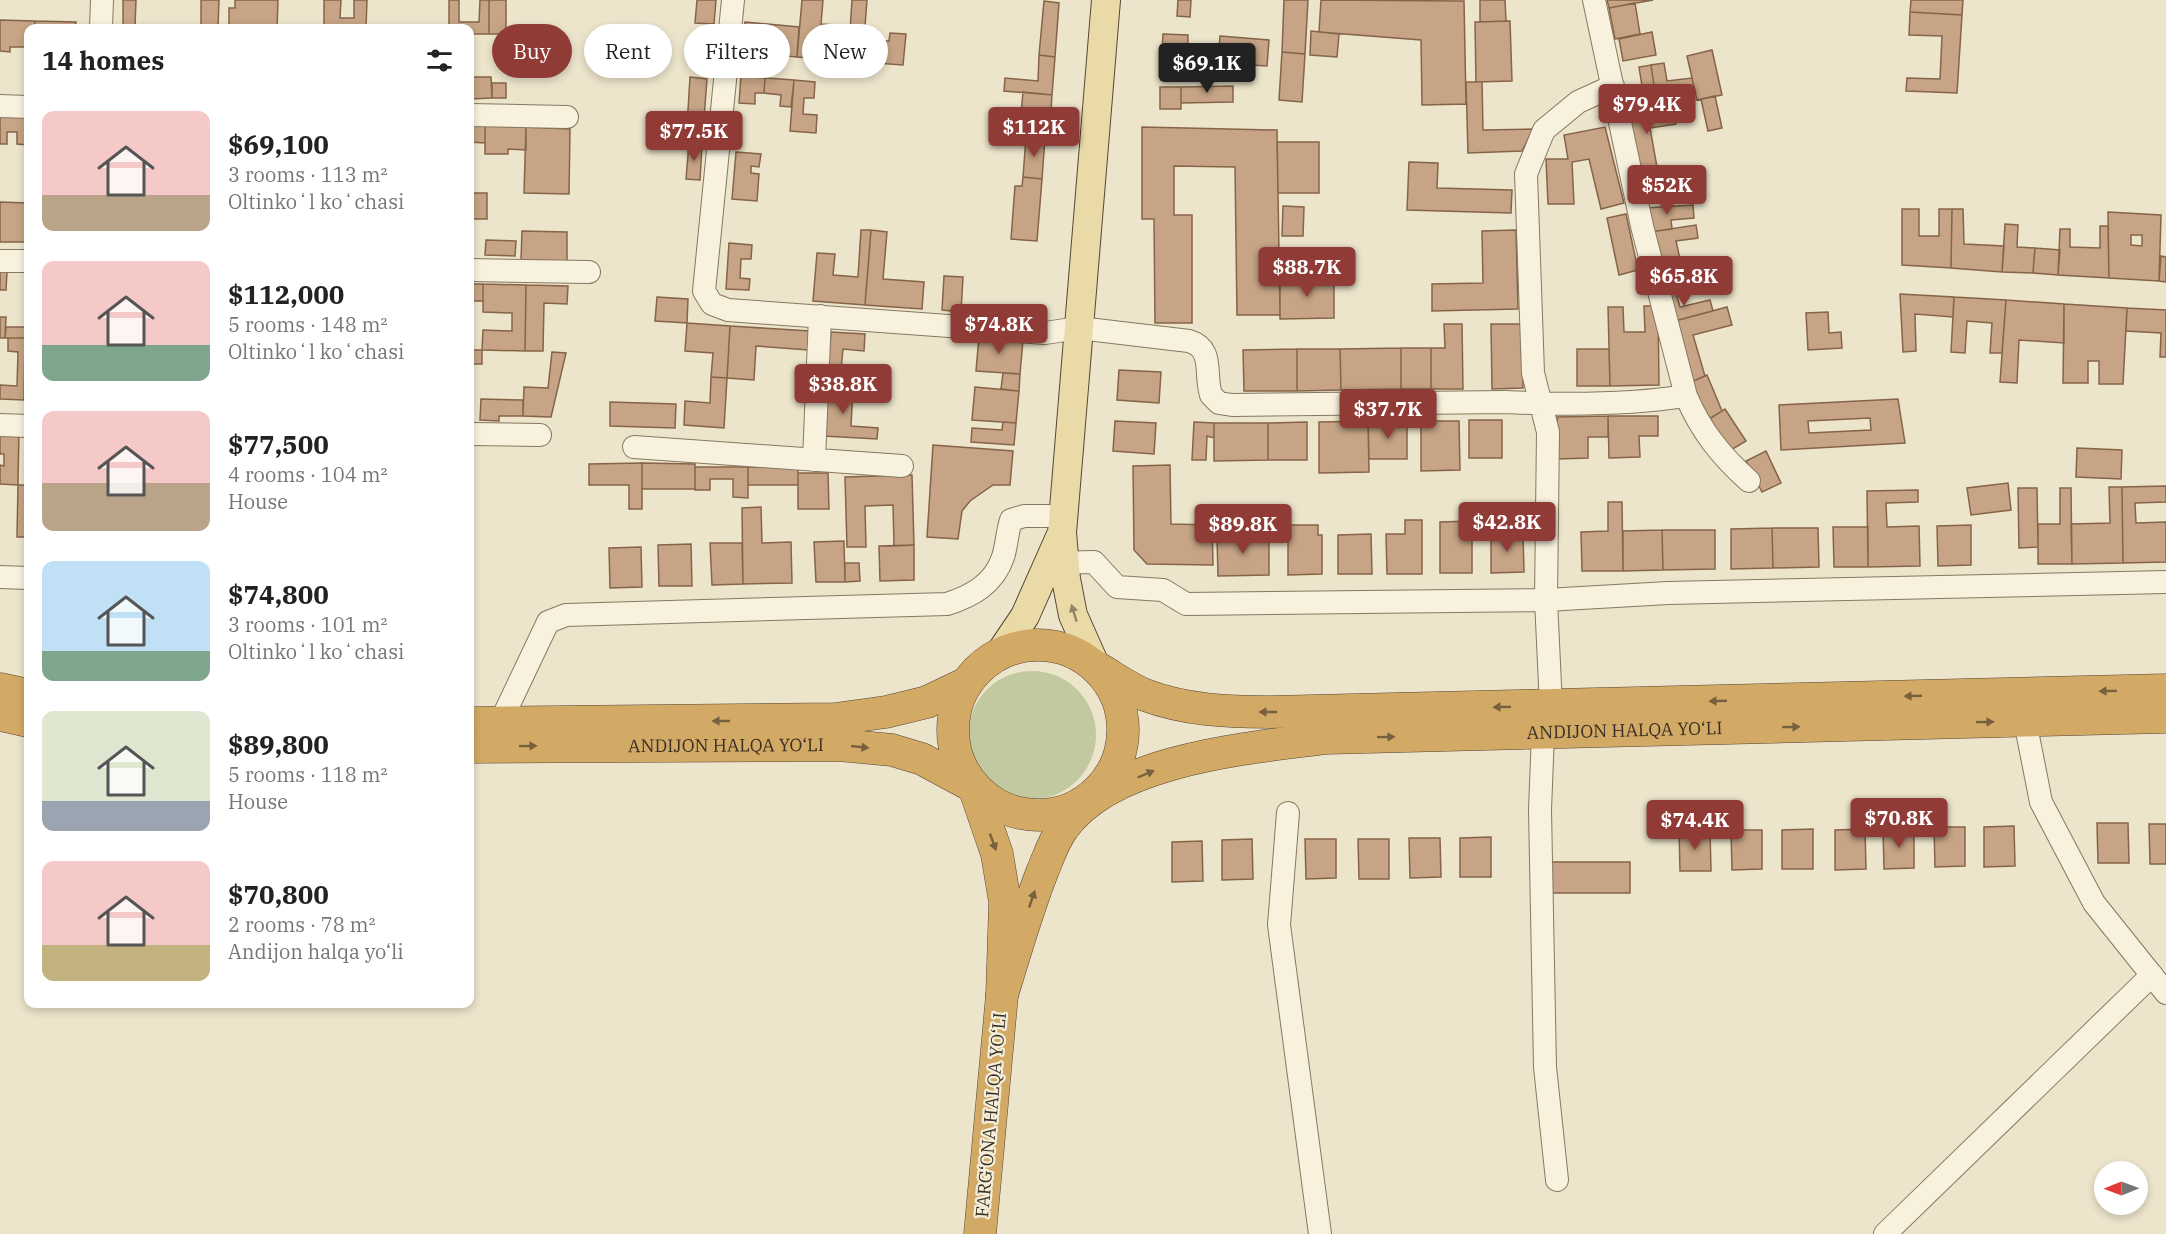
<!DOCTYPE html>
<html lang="en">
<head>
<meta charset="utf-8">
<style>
  :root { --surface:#fff; --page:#f2f2f2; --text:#222; --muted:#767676; --accent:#913b36 }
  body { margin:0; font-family:"IBM Plex Serif",serif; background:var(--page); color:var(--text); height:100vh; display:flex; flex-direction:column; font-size:22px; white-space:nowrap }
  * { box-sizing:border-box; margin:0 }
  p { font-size:20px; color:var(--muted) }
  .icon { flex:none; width:33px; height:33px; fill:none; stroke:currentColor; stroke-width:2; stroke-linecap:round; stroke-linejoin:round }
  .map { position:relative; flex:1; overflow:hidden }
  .panel { position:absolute; left:24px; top:24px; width:450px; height:984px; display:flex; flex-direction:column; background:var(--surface); border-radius:12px; box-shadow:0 3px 9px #0003 }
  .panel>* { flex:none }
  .top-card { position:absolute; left:492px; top:24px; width:570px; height:54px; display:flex; gap:12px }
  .needle { width:39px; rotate:269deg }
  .fabs { position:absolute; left:2094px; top:1161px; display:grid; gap:12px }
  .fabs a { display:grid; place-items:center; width:54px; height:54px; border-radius:50%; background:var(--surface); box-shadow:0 3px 9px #0003; font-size:30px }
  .price { position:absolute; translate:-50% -51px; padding:0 14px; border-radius:6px; background:var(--accent); color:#fff; font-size:20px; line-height:39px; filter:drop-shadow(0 2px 3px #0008) }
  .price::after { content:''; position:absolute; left:50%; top:36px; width:18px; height:14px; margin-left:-9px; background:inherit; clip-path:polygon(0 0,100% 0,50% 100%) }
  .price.current { background:#222; color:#fff }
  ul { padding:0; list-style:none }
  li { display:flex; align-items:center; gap:18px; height:150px; padding:0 18px }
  li span { display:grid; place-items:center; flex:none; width:168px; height:120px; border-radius:12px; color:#555 }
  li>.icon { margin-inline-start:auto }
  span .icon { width:72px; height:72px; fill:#fffc; stroke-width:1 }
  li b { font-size:26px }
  h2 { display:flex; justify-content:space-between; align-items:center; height:72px; padding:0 18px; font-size:26px }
  .chip { padding:0 21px; border-radius:27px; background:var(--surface); box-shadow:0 3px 9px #0003; font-size:21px; line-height:54px }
  .chip.current { background:var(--accent); color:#fff }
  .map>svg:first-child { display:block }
</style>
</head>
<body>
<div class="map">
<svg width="2166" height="1234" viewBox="0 0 2166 1234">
  <rect width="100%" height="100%" fill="#ece4cb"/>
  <path fill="#c2c9a0" d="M968 735a64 64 0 1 1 128 0a64 64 0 1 1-128 0Z"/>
  <path fill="#c6a485" stroke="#856448" stroke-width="1.5" fill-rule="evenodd" d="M123,0h13l-1,26 -12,-1z
    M201,0h18l-1,27h-17z
    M235,0h43l-1,28h-48v-20h6z
    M324,0h17l-1,18h14v-18h13l-1,28h-42z
    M449,0h10v22h20l1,-22h9v34h-19v-6h-21z
    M489,0h17v34h-17z
    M697,0h19l-2,24 -19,-1z
    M802,0h21l-2,24 29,2 -2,35 -51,-4z
    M852,0h15l-3,39 25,2 1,-8 16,1 -3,31 -55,-4z
    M1178,0h13l-1,17 -13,-1z
    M1284,0h24l-3,54 -23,-2z
    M1321,0l143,1 2,103 -44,1 -1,-65 -102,-8z
    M1480,0h25l1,21 -26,1z
    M1607,0h46l-44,8z
    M1911,0h52l-1,15 -52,-3z
    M1044,1l15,2 -4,54 -16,-2z
    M1635,3l5,31 -25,5 -6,-31z
    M1910,12l52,3 -5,78 -51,-2 1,-13 33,1 2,-43 -33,-1z
    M0,20l35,1 -1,7h-6v19h-18v5l-10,-1z
    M35,21l41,1 -1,6h-41z
    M1510,21l2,60 -36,1 -1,-60z
    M745,22l54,5 -2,30 -55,-5z
    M1311,31l28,3 -2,23 -27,-2z
    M1652,32l4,23 -33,6 -4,-22z
    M1163,34l25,1 -1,34 -26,-1z
    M1220,36l49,4 -2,26 -49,-3z
    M1712,50l10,45 -25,5 -10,-44z
    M1282,52l23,2 -3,48 -23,-2z
    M1039,55l16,2 -3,38 -48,-4 1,-13 33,3z
    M1664,63l3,18 25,-3 3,15 -39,6 -5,-34z
    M1651,65l5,34 -32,4 -2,-14 20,-3 -3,-19z
    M741,76l24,2 -1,15h-9v11l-16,-1z
    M470,77h21l1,21 -22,1z
    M690,77l17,2 -5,65 -16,-1z
    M765,78l29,2 -3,27 -11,-1 1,-11 -17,-2z
    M794,80l21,2 -1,16h-10l-1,16 14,1 -1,18 -26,-2z
    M1466,82h16l1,48 50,-1 -11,22 -54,2z
    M492,83h14v15h-14z
    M1233,86v16l-52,1v-16z
    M1160,87h21v22h-21z
    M1023,92l29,3 -3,43 -30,-2z
    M1715,96l7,32 -14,3 -7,-32z
    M1674,108l2,16 -26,4 7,39 -21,4 -10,-57z
    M0,115l28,1v29l-11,-1v-12h-10v12h-7z
    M470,126h15v17l-15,-1z
    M485,126l41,1v23l-18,-1v5h-23z
    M526,127l44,2 -1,65 -45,-1z
    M1142,127l135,3 3,185h-43l-2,-148 -61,-1v49h18v108h-37l-1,-104h-12z
    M1605,127l19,76 -23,6 -12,-50 -17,3 2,42h-26l-2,-45h22l-4,-24z
    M1026,137l19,1 -3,41 -19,-2z
    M1277,142h42v51h-41z
    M689,143l13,1 -2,36 -14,-1z
    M736,152l25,2 -2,13 -8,-1v7l8,1 -2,27 -25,-2z
    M1409,162l29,1 -1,25 75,2 -1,23 -104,-3z
    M1023,177l19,2 -5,62 -26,-2 4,-53h7z
    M470,193h17v26h-17z
    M0,202l28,1v39h-28z
    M1693,205l1,13 -23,2 1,9 -23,3 -4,-24z
    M1283,206l21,1 -1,29h-21z
    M1902,209h17v27h20v-27h13l-1,59 -49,-3z
    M1952,209h11l1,35 40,2 -2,26 -51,-4z
    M2108,212l53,3 -2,66 -50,-3zM2131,235h11v11l-11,-1z
    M1626,214l12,56 -19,5 -12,-57z
    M2005,224l13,1 -1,22 18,1 -2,25 -31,-1z
    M1696,225l2,13 -22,3 6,27 -23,6 -10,-42z
    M2100,226h8l1,52 -51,-3 2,-46h10v18l30,1z
    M861,230h10l-6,75 -52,-4 4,-48 18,1 -2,21 25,2z
    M871,230l16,2 -4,47 41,3 -2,27 -57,-4z
    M1516,230l2,79 -86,2v-27l51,-1 -1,-52z
    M522,231l45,1v29l-46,-1z
    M486,240l30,1 -1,15 -30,-1z
    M729,243l23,2 -1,14h-10l-1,19 10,1 -1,11 -23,-1z
    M2035,248l25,2 -2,25 -25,-2z
    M2161,256l5,1v25l-7,-1z
    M0,272h7l-1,18h-6z
    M27,274h1v64h-3z
    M944,276l19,1 -2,35 -19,-2z
    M1334,278v40l-54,1v-40z
    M470,284h13v17h-13z
    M483,284l43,1 -1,66 -43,-1 1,-20 29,1v-18l-29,-1z
    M526,285l42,1 -1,18 -23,-1 -1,48h-18z
    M1674,286l6,21 30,-7 3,11 -42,11 -9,-32z
    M1900,294l54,3 -1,20 -38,-3 1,37 -13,1z
    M657,297l31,2 -1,24 -32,-2z
    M1954,297l52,3 -4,53h-12l2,-30 -25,-2 -2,32 -14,-1z
    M2006,300l58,4v39l-45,-3 -2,43 -17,-1z
    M2064,304l63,4 -4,76h-24v-23h-11v22h-25z
    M1644,306h14l1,79 -49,1 -2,-79h15l1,25h21z
    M1727,307l5,18 -39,10 12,41 -16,7 -18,-61z
    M2127,308l39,2v47h-6l1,-24 -35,-2z
    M1828,312l1,21 12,-1 1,16 -34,2 -2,-37z
    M0,317h6l-1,21h-5z
    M687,323l43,3 -3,52 -16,-1 2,-24 -28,-2z
    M1444,324h18l1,65h-32v-41h14z
    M1491,324h31l1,64 -31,1z
    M730,326l80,5 -2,19 -52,-4 -2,34 -27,-2z
    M6,327h20l-1,11h-20z
    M831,332l34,2 -1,17 -21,-2 -2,21 23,1 -1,16 -36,-2z
    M979,336l44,4 -3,34 -44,-3z
    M8,338h17l-1,62 -24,-1v-14l17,1 1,-34 -10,-1z
    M1401,348v41l-60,1 -1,-41z
    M1401,348h30v41h-30z
    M1297,349v42h-53l-1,-41z
    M1297,349h43l1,41 -44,1z
    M1577,349h32l1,37h-33z
    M470,350h12v14h-12z
    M552,352l14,1 -15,64 -28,-1 1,-29 24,1z
    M1119,370l42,2 -2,31 -42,-3z
    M1003,373l17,1 -1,17 -18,-2z
    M1707,375l15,36 -16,10 -17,-38z
    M711,377l16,1 -3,50 -40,-3 1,-24 25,2z
    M827,385l26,2 -2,39 27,2 -1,11 -53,-3z
    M975,387l44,4 -3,32 -44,-3z
    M481,399l42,1v16h-24v5l-19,-1z
    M1898,399l7,44 -124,7 -2,-45zM1870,418l1,12 -62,3 -1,-12z
    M610,402l66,2 -1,24 -65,-2z
    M1725,409l21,32 -20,12 -20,-32z
    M1608,416h50v20h-19l1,21 -31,1z
    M1608,416v21h-20v21l-30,1 -1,-42z
    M1469,420h33v38h-33z
    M1115,421l41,2 -2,31 -41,-3z
    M1368,421l1,51 -50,1v-51z
    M1368,421h39v38h-38z
    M1421,421h38l1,49 -39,1z
    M1003,422l13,1 -2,22 -43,-3 1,-14 30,2z
    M1194,422l20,1v15l-7,-2 -1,24h-14z
    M1307,422v38h-39v-37z
    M1214,423h54v37l-54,1z
    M0,430h19l-1,55 -18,-1v-19l4,1v-12h-4z
    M933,445l80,6 -3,34h-17l-23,16 -8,10 -4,28 -31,-2z
    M2077,448l45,2 -1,29 -45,-2z
    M1766,451l15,32 -19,9 -16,-31z
    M642,463l53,1v25h-53z
    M642,463v46h-13v-24h-40v-21z
    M1170,465l1,59 41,1 1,40 -66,-1 -13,-14 -1,-84z
    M695,467h53v31l-15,-1v-18h-23v11h-15z
    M748,467h50v18h-50z
    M798,473h30l1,36h-31z
    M912,475l2,70 -20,1 -1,-41 -28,1 1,41h-19l-2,-70z
    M2008,483l3,27 -40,5 -4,-27z
    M18,485h10v52h-11z
    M2166,486v16l-31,1 1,20 30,-1v40l-43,1 -1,-76z
    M2109,487h13l1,76 -51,1 -1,-40 39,-1z
    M2018,488h19l1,59 -19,1z
    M2060,488h11l1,76h-34v-40h22z
    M1918,490v12l-32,1 1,24 32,-1 1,40 -52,1 -1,-76z
    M1608,502h14l1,69h-41l-1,-39 27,-1z
    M761,507l1,36 29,-1 1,41 -49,1 -1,-76z
    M1405,520h17v54h-35l-1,-40h19z
    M1472,521v52h-32v-51z
    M1288,525h30v10h4v39l-34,1z
    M1971,525v40l-33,1 -1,-40z
    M1833,527h35v40h-34z
    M1772,528l1,40 -42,1v-40z
    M1772,528h46l1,39 -46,1z
    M1662,530l1,40 -40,1v-40z
    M1662,530h53v39l-52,1z
    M1491,533h32l1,39 -33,1z
    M1371,534l1,40h-34v-39z
    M1269,535v40l-51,1 -1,-40z
    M844,541l1,41h-29l-2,-40z
    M710,543h32l1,41 -31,1z
    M691,544l1,42h-33l-1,-41z
    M914,545v35l-34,1 -1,-35z
    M641,547l1,40 -32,1 -1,-40z
    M845,563h14l1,18 -15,1z
    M2097,823h31l1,40h-31z
    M2149,824h17v40h-16z
    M2014,826l1,40 -31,1v-40z
    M1934,827h31v39l-30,1z
    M1813,829v40h-31v-39z
    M1865,829l1,40 -31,1v-40z
    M1883,829h31v39l-30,1z
    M1731,830h31v39l-30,1z
    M1679,831h31l1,40h-31z
    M1491,837v40h-31v-39z
    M1409,838h31l1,39 -31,1z
    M1252,839l1,40 -31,1v-40z
    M1305,839h31v39l-30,1z
    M1358,839h31v40h-30z
    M1202,841l1,40 -31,1v-40z
    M1552,862h78v31h-78z"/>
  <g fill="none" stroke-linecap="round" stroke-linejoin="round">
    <g stroke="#877861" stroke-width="24">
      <path id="minor" d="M733,0l-29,291 8,13 16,6 317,23 34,-5 110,13c26,8 15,33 22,54l8,8 13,2 274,-3c59,3 121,3 180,-6
        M1594,0l48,226 44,170c15,35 35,60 63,85
        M101,28l1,-28
        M0,106l28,1
        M470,115l97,2
        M0,261h28
        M470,270l119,2
        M0,425l28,1
        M470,434l70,1
        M634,447l268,19
        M814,460l6,-144
        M1049,563l45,-1 23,25 46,3 23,14 360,-4 122,-7 498,-11
        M0,577l28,1
        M1551,706l-5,-106 2,-168 -15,-59 -7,-199 18,-44 34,-28 35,-16
        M2025,721l16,81 53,101 72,90
        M500,723l48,-101 18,-7 381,-11c25,-8 47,-20 56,-47 4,-12 4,-25 8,-37l13,-4h40
        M1543,733l-3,77 5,257 12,113
        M1288,813l-9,112 41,309
        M1885,1234l267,-259"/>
    </g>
    <g stroke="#564634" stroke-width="30">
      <path id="major" d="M1000,653l25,-37 35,-79
        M1096,667l-23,-52 -7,-36 -4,-46 44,-533"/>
    </g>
    <g stroke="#564634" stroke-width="33">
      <g id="highway">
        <circle cx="1038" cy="730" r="85"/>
        <path d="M1096,667c16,9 32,21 49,28 40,15 82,17 124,17l897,-22"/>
        <path d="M0,689l28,6"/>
        <path d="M0,715l28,6"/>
        <path d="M470,723l365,-4 51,-7 41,-10 40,-19"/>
        <path id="s1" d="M470,747l369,-2 53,5 30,9 52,28 23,67 8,48 -3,93 -22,239"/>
        <path id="s2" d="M1002,995c13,-42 25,-85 41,-125 6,-14 11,-30 20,-42 49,-69 185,-80 264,-90l839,-21"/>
      </g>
    </g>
    <use href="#minor" stroke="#f7f1de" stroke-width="22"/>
    <use href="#major" stroke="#eadaa8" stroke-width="28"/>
    <use href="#highway" stroke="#d2a965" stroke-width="32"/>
  </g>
  <defs><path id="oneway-solid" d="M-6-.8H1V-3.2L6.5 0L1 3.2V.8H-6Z" transform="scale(1.5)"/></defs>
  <use fill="#928466" href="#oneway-solid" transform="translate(1074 613) rotate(-107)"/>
  <g fill="#76603d">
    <use href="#oneway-solid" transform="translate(2108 691) rotate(179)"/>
    <use href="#oneway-solid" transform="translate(1913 696) rotate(178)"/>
    <use href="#oneway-solid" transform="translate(1718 701) rotate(178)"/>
    <use href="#oneway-solid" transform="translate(1502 707) rotate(179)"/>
    <use href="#oneway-solid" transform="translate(1268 712) rotate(180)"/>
    <use href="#oneway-solid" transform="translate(721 721) rotate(180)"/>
    <use href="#oneway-solid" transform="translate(1985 722) rotate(-1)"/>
    <use href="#oneway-solid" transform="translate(1791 727) rotate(-1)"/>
    <use href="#oneway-solid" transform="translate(1386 737) rotate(-1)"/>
    <use href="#oneway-solid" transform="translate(528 746) rotate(-1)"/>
    <use href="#oneway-solid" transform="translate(860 747) rotate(6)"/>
    <use href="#oneway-solid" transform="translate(1146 774) rotate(-23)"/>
    <use href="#oneway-solid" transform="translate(993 842) rotate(70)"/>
    <use href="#oneway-solid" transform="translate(1032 899) rotate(-71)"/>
  </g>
  <g text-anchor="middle" stroke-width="4.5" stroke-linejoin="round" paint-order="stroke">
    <g font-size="18" fill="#392f23" stroke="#f4eeda">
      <text dy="6" stroke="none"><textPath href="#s2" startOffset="762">ANDIJON HALQA YO‘LI</textPath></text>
      <text dy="6" stroke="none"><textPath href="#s1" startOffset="256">ANDIJON HALQA YO‘LI</textPath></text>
      <text transform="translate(991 1115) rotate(-85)" y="6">FARG‘ONA HALQA YO‘LI</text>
    </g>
  </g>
</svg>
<div class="fabs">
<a><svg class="needle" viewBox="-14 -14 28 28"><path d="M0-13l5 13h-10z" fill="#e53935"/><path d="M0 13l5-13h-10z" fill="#767676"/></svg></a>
</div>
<b class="price current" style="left:1207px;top:94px">$69.1K</b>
<b class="price" style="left:1647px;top:135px">$79.4K</b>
<b class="price" style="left:1034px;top:158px">$112K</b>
<b class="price" style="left:694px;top:162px">$77.5K</b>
<b class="price" style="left:1667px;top:216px">$52K</b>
<b class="price" style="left:1307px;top:298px">$88.7K</b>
<b class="price" style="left:1684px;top:307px">$65.8K</b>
<b class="price" style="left:999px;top:355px">$74.8K</b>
<b class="price" style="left:843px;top:415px">$38.8K</b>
<b class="price" style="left:1388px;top:440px">$37.7K</b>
<b class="price" style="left:1507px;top:553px">$42.8K</b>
<b class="price" style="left:1243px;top:555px">$89.8K</b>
<b class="price" style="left:1899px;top:849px">$70.8K</b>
<b class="price" style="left:1695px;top:851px">$74.4K</b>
<div class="top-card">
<a class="chip current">Buy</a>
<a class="chip">Rent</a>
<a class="chip">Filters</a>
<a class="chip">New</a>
</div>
<section class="panel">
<h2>14 homes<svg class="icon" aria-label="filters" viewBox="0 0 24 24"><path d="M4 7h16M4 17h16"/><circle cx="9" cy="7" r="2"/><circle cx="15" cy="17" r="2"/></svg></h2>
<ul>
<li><span style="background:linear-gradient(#f6c9c9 70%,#b9a48a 0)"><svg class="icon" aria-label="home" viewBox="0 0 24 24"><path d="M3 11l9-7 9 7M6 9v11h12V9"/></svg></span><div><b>$69,100</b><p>3 rooms · 113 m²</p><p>Oltinkoʻl koʻchasi</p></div></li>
<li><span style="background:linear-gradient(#f6c9c9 70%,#7fa58c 0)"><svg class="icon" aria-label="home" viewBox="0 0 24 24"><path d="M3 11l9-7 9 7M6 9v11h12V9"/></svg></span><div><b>$112,000</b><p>5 rooms · 148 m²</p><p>Oltinkoʻl koʻchasi</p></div></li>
<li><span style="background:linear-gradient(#f6c9c9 60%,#b9a48a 0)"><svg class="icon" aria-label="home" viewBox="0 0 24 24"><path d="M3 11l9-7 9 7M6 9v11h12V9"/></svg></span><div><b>$77,500</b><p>4 rooms · 104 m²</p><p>House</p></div></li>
<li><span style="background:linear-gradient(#bfe0f5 75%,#7fa58c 0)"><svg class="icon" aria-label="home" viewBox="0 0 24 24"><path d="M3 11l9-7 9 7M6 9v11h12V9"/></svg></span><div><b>$74,800</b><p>3 rooms · 101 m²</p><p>Oltinkoʻl koʻchasi</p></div></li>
<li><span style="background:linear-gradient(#dfe7d0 75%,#9aa5b1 0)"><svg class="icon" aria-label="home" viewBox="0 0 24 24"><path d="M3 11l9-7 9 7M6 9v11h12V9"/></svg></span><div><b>$89,800</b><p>5 rooms · 118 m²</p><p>House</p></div></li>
<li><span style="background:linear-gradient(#f6c9c9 70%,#c2b280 0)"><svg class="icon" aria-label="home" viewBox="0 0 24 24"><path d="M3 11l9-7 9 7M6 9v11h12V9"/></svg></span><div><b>$70,800</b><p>2 rooms · 78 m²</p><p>Andijon halqa yo‘li</p></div></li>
</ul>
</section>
</div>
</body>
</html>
